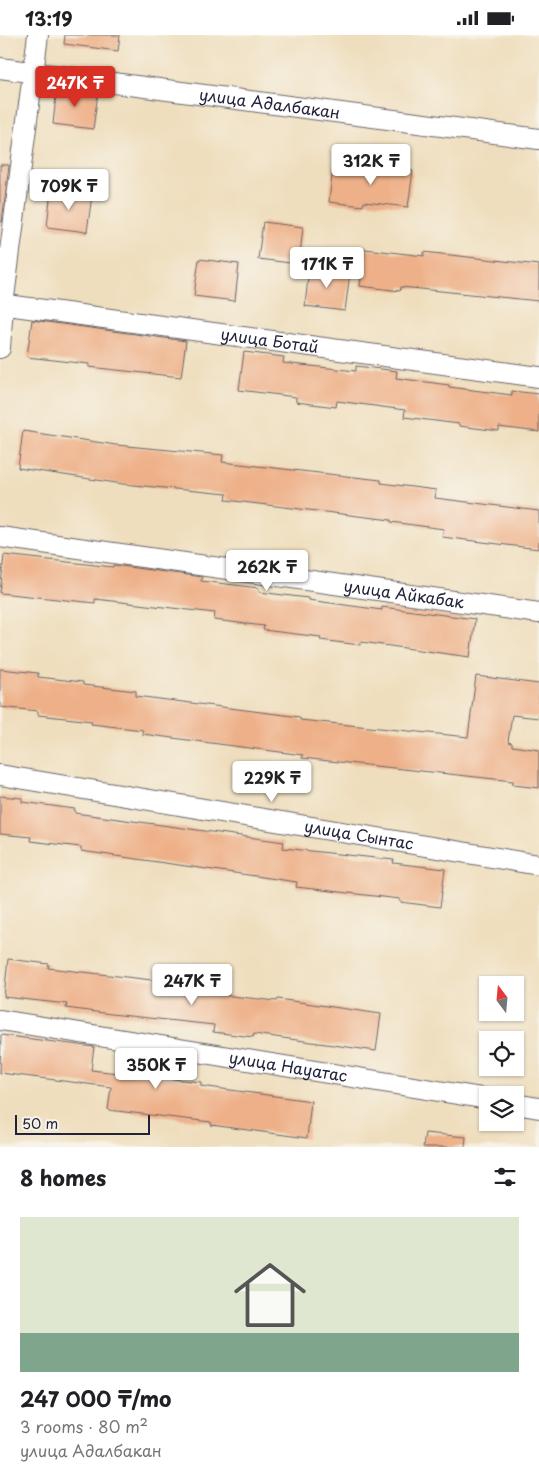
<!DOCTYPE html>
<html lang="en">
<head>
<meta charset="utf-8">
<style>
  :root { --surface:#fff; --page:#f2f2f2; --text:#202124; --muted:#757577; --line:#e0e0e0; --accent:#d93025 }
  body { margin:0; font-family:"Playpen Sans",sans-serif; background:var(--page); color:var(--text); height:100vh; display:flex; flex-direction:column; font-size:19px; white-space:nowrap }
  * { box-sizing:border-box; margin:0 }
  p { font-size:16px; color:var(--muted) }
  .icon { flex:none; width:28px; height:28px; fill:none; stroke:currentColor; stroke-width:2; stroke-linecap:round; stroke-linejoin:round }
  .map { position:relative; height:1112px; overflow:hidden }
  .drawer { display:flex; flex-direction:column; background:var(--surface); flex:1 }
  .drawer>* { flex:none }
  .needle { width:32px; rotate:344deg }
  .fabs { position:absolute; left:479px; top:941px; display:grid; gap:10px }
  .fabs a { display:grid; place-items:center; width:45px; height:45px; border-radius:0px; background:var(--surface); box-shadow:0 1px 4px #0004; font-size:25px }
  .scale { position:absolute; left:15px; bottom:12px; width:135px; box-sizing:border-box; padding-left:5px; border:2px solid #22223b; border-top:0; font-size:14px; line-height:18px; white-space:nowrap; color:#22223b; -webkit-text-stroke:4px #f7f3e8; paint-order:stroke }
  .price { position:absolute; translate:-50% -42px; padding:0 11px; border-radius:5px; background:#fff; color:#222; font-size:16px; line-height:32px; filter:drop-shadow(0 1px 2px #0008) }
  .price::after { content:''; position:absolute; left:50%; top:30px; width:15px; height:11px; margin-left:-8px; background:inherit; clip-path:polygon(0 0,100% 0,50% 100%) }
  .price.current { background:var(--accent); color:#fff }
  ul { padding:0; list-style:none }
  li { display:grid; align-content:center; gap:10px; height:265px; padding:0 20px }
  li+li { border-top:1px solid var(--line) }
  li span { display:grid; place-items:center; height:155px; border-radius:0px; color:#555 }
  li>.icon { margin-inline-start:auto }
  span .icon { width:90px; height:90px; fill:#fffc; stroke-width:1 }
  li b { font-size:21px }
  h2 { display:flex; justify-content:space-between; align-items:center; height:60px; padding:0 20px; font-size:21px }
  .status { display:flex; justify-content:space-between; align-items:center; height:35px; padding:0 25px; background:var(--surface); direction:ltr }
  .status svg { height:14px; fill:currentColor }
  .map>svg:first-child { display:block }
</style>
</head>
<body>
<div class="status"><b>13:19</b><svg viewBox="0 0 49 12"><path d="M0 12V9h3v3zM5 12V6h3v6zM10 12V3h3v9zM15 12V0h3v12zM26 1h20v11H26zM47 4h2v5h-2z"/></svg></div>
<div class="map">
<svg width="539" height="1112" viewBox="0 0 539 1112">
  <rect width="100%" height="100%" fill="#f7f3e8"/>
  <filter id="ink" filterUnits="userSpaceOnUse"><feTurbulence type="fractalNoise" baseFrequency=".02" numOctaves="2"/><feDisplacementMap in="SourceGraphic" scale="10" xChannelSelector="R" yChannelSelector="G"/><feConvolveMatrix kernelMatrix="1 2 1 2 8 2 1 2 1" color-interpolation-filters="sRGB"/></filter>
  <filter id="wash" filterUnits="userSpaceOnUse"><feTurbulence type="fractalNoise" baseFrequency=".0096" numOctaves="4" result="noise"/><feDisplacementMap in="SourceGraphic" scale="20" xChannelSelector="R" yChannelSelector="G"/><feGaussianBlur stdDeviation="1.12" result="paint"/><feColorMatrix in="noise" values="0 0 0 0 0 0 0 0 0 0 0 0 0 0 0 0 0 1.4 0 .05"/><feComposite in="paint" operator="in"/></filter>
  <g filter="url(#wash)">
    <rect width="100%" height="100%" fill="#efdebd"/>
    <g id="blocks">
      <path fill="#eeb088" d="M65,0h55l-2,16 -54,-7z
        M57,52l41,6 -5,36 -40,-5z
        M0,130h9l-7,57h-2z
        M333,131l44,5 1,-4 35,4 -5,36 -44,-5 -1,4 -34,-4z
        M51,155l41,5 -5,37 -40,-5z
        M263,187l40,5 -4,37 -41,-5z
        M365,214l59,7v-4l115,13v36l-138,-14 -1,4 -40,-5z
        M199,224l40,5 -4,37 -41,-5z
        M309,233l41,5 -5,38 -40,-5z
        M32,285l154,21 -5,36 -92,-10v-3l-62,-7z
        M244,317l40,5 -1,6 73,8v-5l41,5 -1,7 53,7v2l63,8v-4l27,3v38l-40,-5v4l-40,-5v-2l-55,-7 1,-7 -68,-9 -1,6 -40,-5v-5l-57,-7z
        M23,396l93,14 107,10 -1,7 159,18v3l55,7 -1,8 104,13v38l-97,-12 2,-8 -53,-7v-2l-165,-20 1,-6 -104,-10 -105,-16z
        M4,520l109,12v-2l89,12 -1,4 58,7v4l49,6v2l74,10v-3l93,12 -5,38 -109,-15 -1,3 -40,-5 1,-3 -58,-7 1,-4 -50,-6 1,-7 -120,-14v4l-95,-10z
        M0,634l38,4v4l45,5v3l53,6v5l164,21v3l168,17 8,-61 63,8v34l-27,-3 -4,27 4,1v3l27,4v38l-26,-3v-4l-211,-23 1,-3 -161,-21 1,-4 -52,-6 1,-3 -54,-6v-4l-38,-4z
        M0,761l22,2v4l53,7v4l209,29 -1,6 111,12 -1,3 52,6 -5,38 -40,-5v-3l-104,-12 1,-5 -216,-31v-4l-51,-6 1,-4 -31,-3z
        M8,924l41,5 -1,4 156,18 -1,7 74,8 1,-2 103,15 -5,37 -122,-17 -1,3 -40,-5 1,-7 -103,-11 -45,-6 1,-4 -63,-7z
        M1,1000l93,12 -3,23 110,12v4l110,15 -4,37 -96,-13v-3l-103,-12 3,-23 -111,-14z
        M425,1098l41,4 -1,10h-42z"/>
    </g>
  </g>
  <g filter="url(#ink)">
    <use href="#blocks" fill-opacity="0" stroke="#6a6468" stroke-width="1"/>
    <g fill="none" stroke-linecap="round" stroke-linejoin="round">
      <g stroke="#6a6468" stroke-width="22">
        <g id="street">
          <path id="s1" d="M0,33l539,71"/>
          <path id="s2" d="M0,269l539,73"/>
          <path d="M0,313l3,-43 35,-270"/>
          <path id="s3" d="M0,502l539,76"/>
          <path id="s4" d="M0,740l539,90"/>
          <path id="s5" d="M0,985l488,79"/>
          <path d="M515,1069l24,4"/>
        </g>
      </g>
      <use href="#street" stroke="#fff" stroke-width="20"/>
    </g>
  </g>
  <g text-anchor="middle" stroke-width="5" stroke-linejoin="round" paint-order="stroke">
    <g font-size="16" fill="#22223b" stroke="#f7f3e8">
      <text dy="6" stroke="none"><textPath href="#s1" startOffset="272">улица Адалбакан</textPath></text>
      <text dy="6" stroke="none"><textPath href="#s2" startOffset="272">улица Ботай</textPath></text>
      <text dy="6" stroke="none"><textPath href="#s3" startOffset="408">улица Айкабак</textPath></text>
      <text dy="6" stroke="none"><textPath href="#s4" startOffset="364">улица Сынтас</textPath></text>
      <text dy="6" stroke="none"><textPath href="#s5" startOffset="292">улица Науатас</textPath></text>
    </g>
  </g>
</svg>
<div class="fabs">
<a><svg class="needle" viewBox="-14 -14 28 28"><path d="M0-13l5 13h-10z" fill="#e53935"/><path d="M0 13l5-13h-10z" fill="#757577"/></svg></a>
<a><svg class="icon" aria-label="locate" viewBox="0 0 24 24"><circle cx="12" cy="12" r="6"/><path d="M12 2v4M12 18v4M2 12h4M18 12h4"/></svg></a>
<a><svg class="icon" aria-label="layers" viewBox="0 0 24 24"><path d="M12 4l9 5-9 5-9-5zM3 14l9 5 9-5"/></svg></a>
</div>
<div class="scale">50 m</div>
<b class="price current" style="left:75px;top:73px">247K ₸</b>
<b class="price" style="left:371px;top:151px">312K ₸</b>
<b class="price" style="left:69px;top:176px">709K ₸</b>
<b class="price" style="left:327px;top:254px">171K ₸</b>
<b class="price" style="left:267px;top:557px">262K ₸</b>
<b class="price" style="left:272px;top:768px">229K ₸</b>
<b class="price" style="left:192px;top:971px">247K ₸</b>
<b class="price" style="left:156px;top:1055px">350K ₸</b>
</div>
<section class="drawer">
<h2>8 homes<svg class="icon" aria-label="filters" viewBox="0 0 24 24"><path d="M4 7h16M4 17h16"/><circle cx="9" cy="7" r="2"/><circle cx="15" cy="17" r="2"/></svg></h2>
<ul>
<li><span style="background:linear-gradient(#dfe7d0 75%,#7fa58c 0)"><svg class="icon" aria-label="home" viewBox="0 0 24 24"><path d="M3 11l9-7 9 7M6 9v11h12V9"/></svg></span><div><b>247 000 ₸/mo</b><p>3 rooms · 80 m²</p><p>улица Адалбакан</p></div></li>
</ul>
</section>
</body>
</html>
